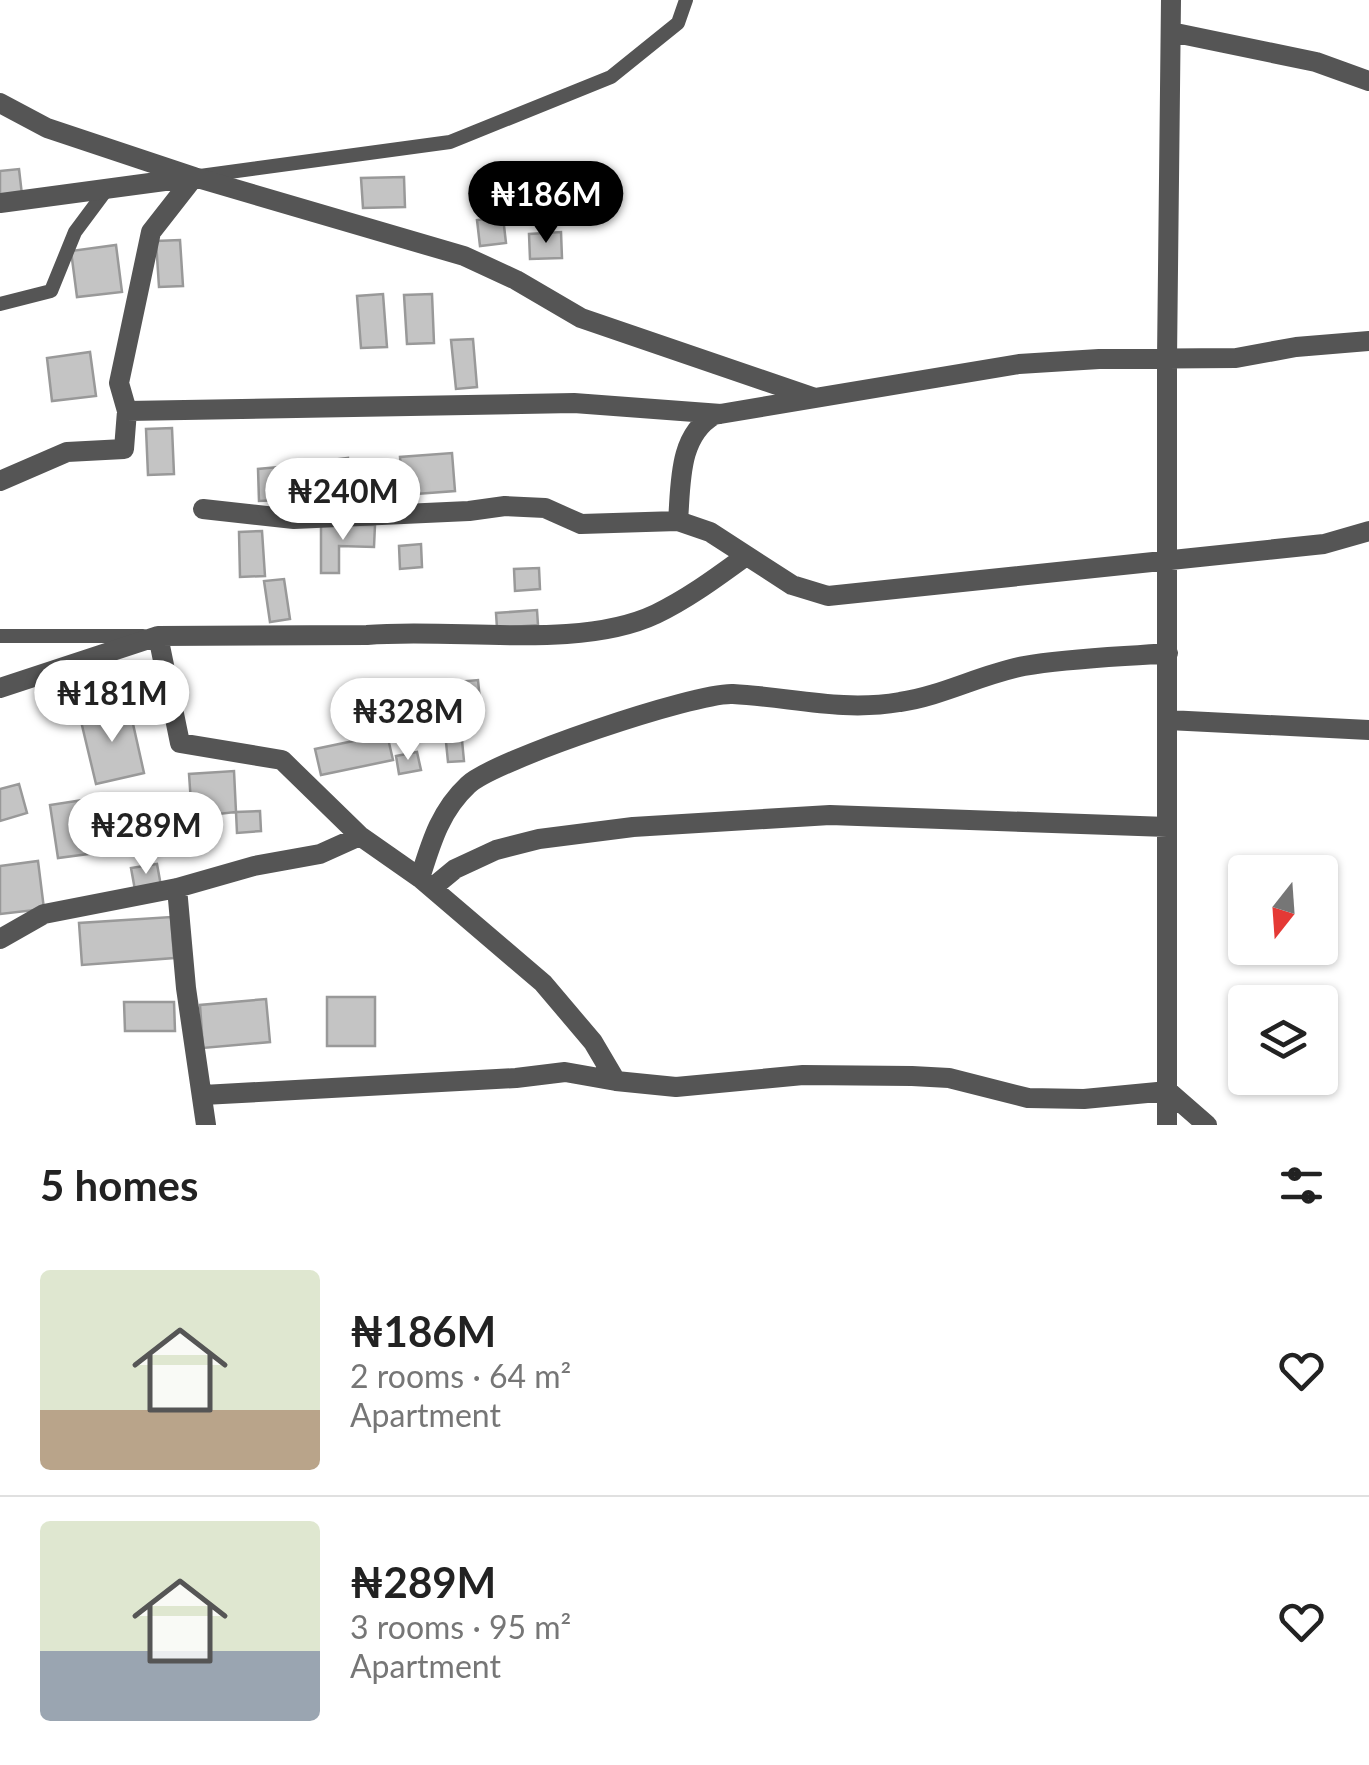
<!DOCTYPE html>
<html lang="en">
<head>
<meta charset="utf-8">
<style>
  :root { --surface:#fff; --page:#f6f6f6; --text:#222; --muted:#767676; --line:#e0e0e0; --accent:#000 }
  body { margin:0; font-family:Lato,sans-serif; background:var(--page); color:var(--text); height:100vh; display:flex; flex-direction:column; font-size:38px; white-space:nowrap }
  * { box-sizing:border-box; margin:0 }
  p { font-size:32px; color:var(--muted) }
  .icon { flex:none; width:55px; height:55px; fill:none; stroke:currentColor; stroke-width:2; stroke-linecap:round; stroke-linejoin:round }
  .map { position:relative; height:1125px; overflow:hidden }
  .drawer { display:flex; flex-direction:column; background:var(--surface); flex:1 }
  .drawer>* { flex:none }
  .needle { width:65px; rotate:197deg }
  .controls { position:absolute; left:1228px; top:855px; display:grid; gap:20px }
  .controls a { display:grid; place-items:center; width:110px; height:110px; border-radius:10px; background:var(--surface); box-shadow:0 2px 8px #0004; font-size:50px }
  .price { position:absolute; translate:-50% -85px; padding:0 22px; border-radius:35px; background:#fff; color:#222; font-size:32px; line-height:65px; filter:drop-shadow(0 2px 5px #0008) }
  .price::after { content:''; position:absolute; left:50%; top:60px; width:30px; height:22px; margin-left:-15px; background:inherit; clip-path:polygon(0 0,100% 0,50% 100%) }
  .price.active { background:var(--accent); color:#fff }
  ul { padding:0; list-style:none }
  li { display:flex; align-items:center; gap:30px; height:250px; padding:0 40px }
  li+li { border-top:2px solid var(--line) }
  li span { display:grid; place-items:center; flex:none; width:280px; height:200px; border-radius:10px; color:#555 }
  li>.icon { margin-inline-start:auto }
  span .icon { width:120px; height:120px; fill:#fffc; stroke-width:1 }
  li b { font-size:42px }
  h2 { display:flex; justify-content:space-between; align-items:center; height:120px; padding:0 40px; font-size:42px }
  .map>svg:first-child { display:block }
</style>
</head>
<body>
<div class="map">
<svg width="1369" height="1125" viewBox="0 0 1369 1125">
  <rect width="100%" height="100%" fill="#fff"/>
  <path fill="#c4c4c4" stroke="#999" stroke-width="2.5" d="M19,169l3,26 -22,3v-27z
    M404,177l1,30 -42,1 -2,-30z
    M503,217l3,26 -26,3 -3,-26z
    M561,232l1,26 -32,1 -1,-25z
    M180,240l3,46 -24,1 -3,-46z
    M116,245l6,47 -45,5 -6,-46z
    M383,294l4,53 -26,1 -4,-52z
    M432,294l2,49 -27,1 -3,-49z
    M473,339l4,48 -21,2 -5,-49z
    M90,352l6,44 -44,5 -5,-43z
    M172,428l2,46 -26,1 -2,-46z
    M452,453l3,38 -52,4 -3,-38z
    M348,458l3,30 -17,2 -3,-30z
    M278,467l2,33 -21,1 -1,-32z
    M321,525h54l-1,22 -35,-1v27h-18z
    M262,531l3,45 -25,1 -1,-45z
    M421,544l1,23 -22,2 -1,-23z
    M539,568l1,21 -25,2 -1,-22z
    M284,579l6,40 -20,3 -6,-41z
    M537,610l1,15 -41,3 -1,-15z
    M478,680l2,20 -44,4 -2,-20z
    M129,706l15,67 -48,11 -16,-67z
    M387,734l6,26 -72,15 -6,-26z
    M462,740l2,21 -16,1 -2,-20z
    M417,752l4,18 -22,4 -3,-18z
    M234,771l2,41 -44,5 -3,-43z
    M19,784l8,29 -27,8v-32z
    M96,798l4,27 15,-2 4,27 -61,8 -8,-53z
    M260,811l1,20 -24,2 -1,-21z
    M38,861l6,48 -44,5v-48z
    M157,864l4,22 -26,4 -4,-22z
    M171,917l3,41 -92,7 -3,-42z
    M327,997h48v49h-48z
    M266,999l4,43 -67,6 -3,-43z
    M124,1002h50l1,29h-50z"/>
  <g fill="none" stroke-linecap="round" stroke-linejoin="round">
    <path stroke="#555" stroke-width="14" d="M200,176l250,-34 161,-65 67,-54 8,-23
      M0,304l51,-13 24,-59 32,-43
      M0,636h143"/>
    <path stroke="#555" stroke-width="20" d="M1171,32l145,30 53,19
      M0,103l47,25 147,49 270,79 52,24 65,38 231,79
      M0,203l187,-25
      M127,411l-8,-28 32,-151 43,-55
      M0,481l67,-29 57,-3 3,-38 447,-8 147,11
      M203,509l91,10 175,-8 36,-5 40,2 36,16 97,-3 32,11 82,53 36,11 496,-52 45,-13
      M678,521c3,-37 0,-85 36,-106l305,-51 80,-5 137,-1 60,-11 73,-6
      M158,636l22,107 102,17 78,76 60,42 123,105 50,59 23,39
      M0,688l158,-52 209,-1c86,-8 211,16 289,-21 33,-16 61,-37 90,-58
      M1168,720l201,10
      M420,878c11,-35 20,-67 48,-93 26,-25 228,-93 265,-91 58,3 108,18 167,8 42,-6 82,-28 124,-36 47,-8 96,-9 144,-13
      M177,888l9,100 20,137
      M432,888l23,-19 41,-19 43,-11 94,-12 197,-12 337,12
      M0,939l44,-25 133,-26 77,-22 66,-12 40,-18
      M203,1095l313,-17 49,-6 51,9 60,6 127,-12 109,1 37,2 79,20 56,1 84,-8 39,34
      M1167,1125v-766l4,-359"/>
  </g>
</svg>
<div class="controls">
<a><svg class="needle" viewBox="-14 -14 28 28"><path d="M0-13l5 13h-10z" fill="#e53935"/><path d="M0 13l5-13h-10z" fill="#767676"/></svg></a>
<a><svg class="icon" aria-label="layers" viewBox="0 0 24 24"><path d="M12 4l9 5-9 5-9-5zM3 14l9 5 9-5"/></svg></a>
</div>
<b class="price active" style="left:546px;top:246px">₦186M</b>
<b class="price" style="left:343px;top:543px">₦240M</b>
<b class="price" style="left:112px;top:745px">₦181M</b>
<b class="price" style="left:408px;top:763px">₦328M</b>
<b class="price" style="left:146px;top:877px">₦289M</b>
</div>
<section class="drawer">
<h2>5 homes<svg class="icon" aria-label="filters" viewBox="0 0 24 24"><path d="M4 7h16M4 17h16"/><circle cx="9" cy="7" r="2"/><circle cx="15" cy="17" r="2"/></svg></h2>
<ul>
<li><span style="background:linear-gradient(#dfe7d0 70%,#b9a48a 0)"><svg class="icon" aria-label="home" viewBox="0 0 24 24"><path d="M3 11l9-7 9 7M6 9v11h12V9"/></svg></span><div><b>₦186M</b><p>2 rooms · 64 m²</p><p>Apartment</p></div><svg class="icon" aria-label="heart" viewBox="0 0 24 24"><path d="M12 20l-8-8c-3-5 5-10 8-4 3-6 11-1 8 4z"/></svg></li>
<li><span style="background:linear-gradient(#dfe7d0 65%,#9aa5b1 0)"><svg class="icon" aria-label="home" viewBox="0 0 24 24"><path d="M3 11l9-7 9 7M6 9v11h12V9"/></svg></span><div><b>₦289M</b><p>3 rooms · 95 m²</p><p>Apartment</p></div><svg class="icon" aria-label="heart" viewBox="0 0 24 24"><path d="M12 20l-8-8c-3-5 5-10 8-4 3-6 11-1 8 4z"/></svg></li>
</ul>
</section>
</body>
</html>
